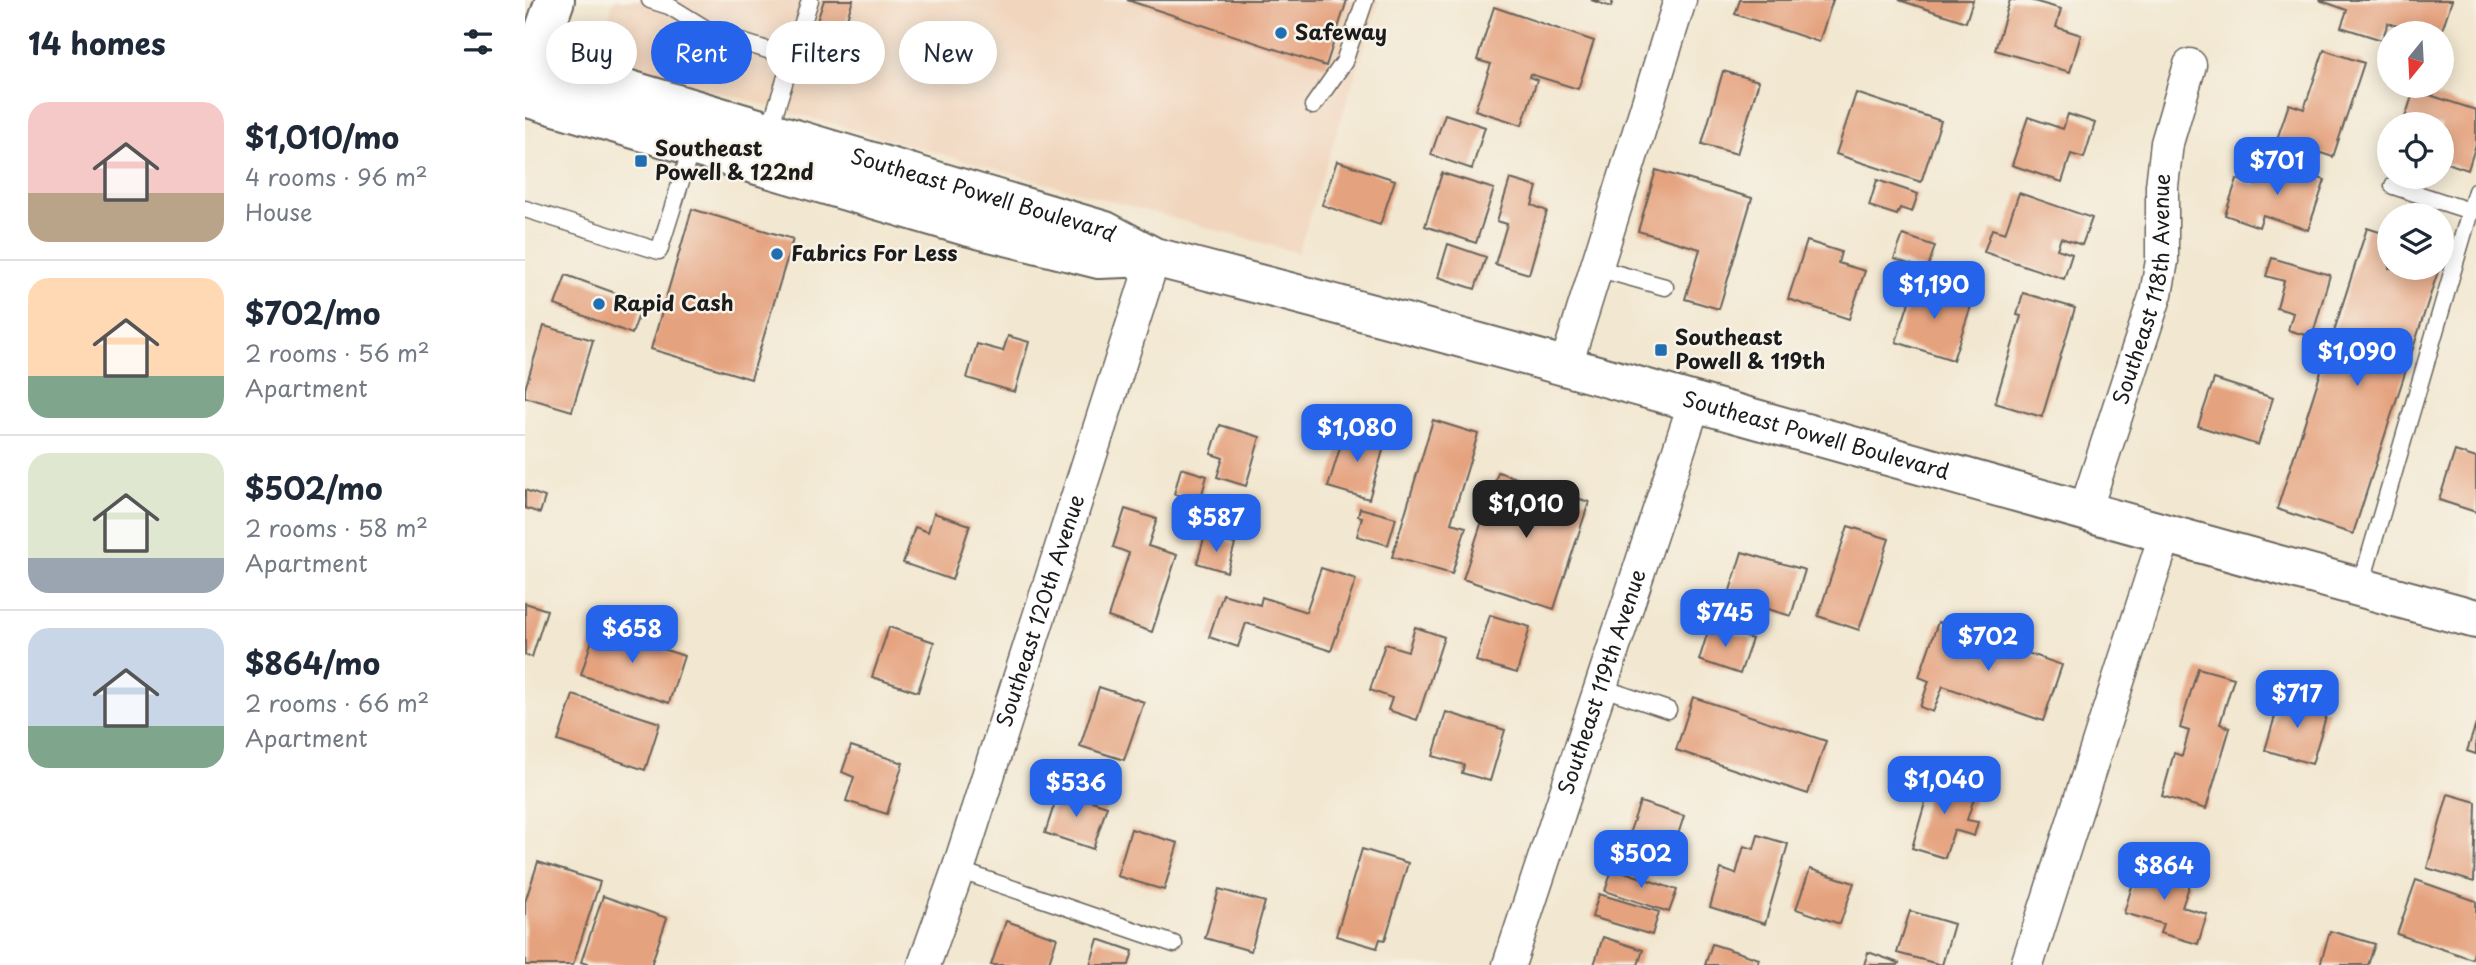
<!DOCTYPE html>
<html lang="en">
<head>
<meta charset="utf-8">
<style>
  :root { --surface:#fff; --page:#f2f2f3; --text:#1f2937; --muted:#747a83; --line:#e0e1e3; --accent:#2563eb }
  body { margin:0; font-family:"Playpen Sans",sans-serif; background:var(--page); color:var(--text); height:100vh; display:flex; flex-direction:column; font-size:26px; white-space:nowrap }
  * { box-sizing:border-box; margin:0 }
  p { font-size:23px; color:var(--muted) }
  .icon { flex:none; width:38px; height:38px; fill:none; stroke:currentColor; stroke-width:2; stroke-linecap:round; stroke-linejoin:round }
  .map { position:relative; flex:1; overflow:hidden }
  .drawer { display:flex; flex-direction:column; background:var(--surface); width:525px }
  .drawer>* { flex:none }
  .top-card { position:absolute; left:21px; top:21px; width:665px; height:63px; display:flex; gap:14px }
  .needle { width:46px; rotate:198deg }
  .fabs { position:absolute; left:1852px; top:21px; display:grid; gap:14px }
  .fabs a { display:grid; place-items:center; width:77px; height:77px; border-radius:50%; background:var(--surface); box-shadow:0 4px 18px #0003; font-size:35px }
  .price { position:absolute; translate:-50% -60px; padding:0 16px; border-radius:14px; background:var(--accent); color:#fff; font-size:23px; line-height:46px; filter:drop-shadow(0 2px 4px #0008) }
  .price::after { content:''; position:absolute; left:50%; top:42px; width:21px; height:16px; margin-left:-10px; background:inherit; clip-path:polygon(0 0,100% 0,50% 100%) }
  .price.active { background:#222; color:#fff }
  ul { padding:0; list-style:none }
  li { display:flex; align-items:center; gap:21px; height:175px; padding:0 28px }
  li+li { border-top:2px solid var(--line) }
  li span { display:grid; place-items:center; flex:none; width:196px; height:140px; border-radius:21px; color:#555 }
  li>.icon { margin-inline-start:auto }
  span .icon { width:84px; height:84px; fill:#fffc; stroke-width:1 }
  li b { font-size:30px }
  h2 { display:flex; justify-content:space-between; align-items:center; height:84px; padding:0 28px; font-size:30px }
  .tag { padding:0 24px; border-radius:32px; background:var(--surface); box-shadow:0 4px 18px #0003; font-size:24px; line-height:63px }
  .tag.active { background:var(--accent); color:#fff }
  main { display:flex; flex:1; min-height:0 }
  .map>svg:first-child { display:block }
</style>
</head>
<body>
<main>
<section class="drawer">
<h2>14 homes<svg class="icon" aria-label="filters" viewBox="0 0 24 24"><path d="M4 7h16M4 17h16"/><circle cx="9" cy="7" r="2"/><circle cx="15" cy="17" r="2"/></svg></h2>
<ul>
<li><span style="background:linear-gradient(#f6c9c9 65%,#b9a48a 0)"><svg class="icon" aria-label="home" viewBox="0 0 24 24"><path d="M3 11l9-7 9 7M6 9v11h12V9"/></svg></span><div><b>$1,010/mo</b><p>4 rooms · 96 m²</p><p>House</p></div></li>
<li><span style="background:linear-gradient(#ffd9b3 70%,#7fa58c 0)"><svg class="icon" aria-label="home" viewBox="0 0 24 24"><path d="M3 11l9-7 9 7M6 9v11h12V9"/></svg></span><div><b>$702/mo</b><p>2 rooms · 56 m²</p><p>Apartment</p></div></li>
<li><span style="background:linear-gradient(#dfe7d0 75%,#9aa5b1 0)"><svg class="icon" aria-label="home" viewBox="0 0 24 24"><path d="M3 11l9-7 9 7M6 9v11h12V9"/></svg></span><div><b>$502/mo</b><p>2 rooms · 58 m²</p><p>Apartment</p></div></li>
<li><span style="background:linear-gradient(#c9d6e8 70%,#7fa58c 0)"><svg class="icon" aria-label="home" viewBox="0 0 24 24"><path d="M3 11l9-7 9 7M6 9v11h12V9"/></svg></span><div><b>$864/mo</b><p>2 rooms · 66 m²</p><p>Apartment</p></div></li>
</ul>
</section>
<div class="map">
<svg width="1951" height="965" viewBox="0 0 1951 965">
  <rect width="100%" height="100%" fill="#f7f3e8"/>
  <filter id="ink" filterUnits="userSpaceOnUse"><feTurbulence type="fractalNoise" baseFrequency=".0143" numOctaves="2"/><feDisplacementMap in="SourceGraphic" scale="14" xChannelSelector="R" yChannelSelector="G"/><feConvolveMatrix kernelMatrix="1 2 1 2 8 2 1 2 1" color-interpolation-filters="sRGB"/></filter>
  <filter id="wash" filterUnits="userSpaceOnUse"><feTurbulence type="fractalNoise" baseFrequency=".00686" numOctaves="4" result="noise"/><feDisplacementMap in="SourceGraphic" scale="28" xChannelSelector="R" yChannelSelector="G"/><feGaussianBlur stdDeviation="1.57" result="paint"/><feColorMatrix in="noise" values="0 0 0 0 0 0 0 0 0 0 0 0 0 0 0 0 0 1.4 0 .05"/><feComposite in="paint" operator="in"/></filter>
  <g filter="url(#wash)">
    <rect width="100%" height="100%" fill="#f2e7d0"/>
    <path fill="#f1d5bd" d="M89,0h765l-81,253 -703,-195z"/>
    <g id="blocks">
      <path fill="#e5a27e" d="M299,0h29l-16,48 -26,-9z
        M602,0h220l-21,66z
        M1066,0h22l-2,7z
        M1215,0h93l-14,42 -84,-28z
        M1374,0h74l-7,22z
        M1485,0h20l31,9 -5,18 25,8 -11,37 -75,-22z
        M1794,0h133l-11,33h-21l-32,-10 -6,17 -41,-13 6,-17z
        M969,7l100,34 -16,48 -48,-15 -1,3 8,3 -15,45 -47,-15 16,-46 -14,-4z
        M1799,50l40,13 -31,94 -56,-18 12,-35 15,5z
        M1198,71l36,10 -22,73 -35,-10z
        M1889,90l62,20v34l-8,26 -27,-9v-37h-38z
        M1331,93l85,28 -20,61 -85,-28z
        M920,114l40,13 -13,42 -41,-14z
        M1543,114l27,9 -11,35 -13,-4 -9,28 -50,-17 16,-48 35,12z
        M1739,159l61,21 -17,50 -45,-15 -4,12 -34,-12 12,-36 19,6z
        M812,161l58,19 -15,45 -58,-20z
        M1131,170l96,28 -33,111 -34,-10 15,-50 -62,-18z
        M917,173l52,16 -18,54 -51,-17z
        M985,179l27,8 -5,18 15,6 -18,63 -34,-10 12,-40 -10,-3z
        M1352,180l41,14 -6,18 -12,-4 -3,7 -28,-9z
        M1494,193l73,25 -10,27 -21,-7 -4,11 15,5 -8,25 -80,-27 8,-23 13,4z
        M167,209l101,30 -42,140 -100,-30z
        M1842,228l22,7v33h50l-86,266 -76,-25z
        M1378,235l32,11 -8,24 -33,-11z
        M1282,241l34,11 -3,11 27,8 -16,48 -61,-20z
        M923,244l38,13 -11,32 -37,-12z
        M1747,258l58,17 -18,62 -24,-7 5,-17 -16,-5 7,-27 -18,-5z
        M41,275l77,28 -11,31 -77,-29z
        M1391,281l57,19 -20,60 -57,-18z
        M1498,293l52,15 -33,109 -47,-14 26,-87 -4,-1z
        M19,326l49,14 -21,71 -47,-14v-8z
        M483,336l21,6 -14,50 -48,-14 10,-34 26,7z
        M1689,379l59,19 -15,47 -60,-19z
        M908,420l45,14 -27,89 15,4 -14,47 -60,-17z
        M695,425l40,12 -14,49 -29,-9 6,-19 -12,-4z
        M821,428l40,12 -17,59 -41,-12z
        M1930,451l21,7v54l-37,-12z
        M656,468l26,8 -7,25 -26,-7z
        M973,472l91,30 -35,107 -91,-30z
        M0,490l20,7 -5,16 -15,-5z
        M835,508l36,10 -8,27 -31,-9 5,-19 -4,-1z
        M600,509l32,10 -9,27 29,9 -25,77 -44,-15 21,-64 -16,-6z
        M409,513l36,12 -18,55 -49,-17 12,-36 13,5z
        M1323,526l41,13 -30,91 -41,-14z
        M680,535l30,9 -8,28 -30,-9z
        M1217,552l63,18 -14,46 -63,-19z
        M796,568l35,11 -25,72 -85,-28 -8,24 -29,-10 14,-43 37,11 2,-8 44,15z
        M0,603l22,7 -15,47 -7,-2z
        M965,615l40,12 -13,46 -41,-12z
        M1413,622l124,43 -19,56 -100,-35 -10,26 -13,-5 9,-26 -10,-4z
        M1185,625l42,14 -12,35 -41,-14z
        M71,627l88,29 -15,47 -88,-28z
        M364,627l45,15 -16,50 -46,-15z
        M890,627l29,10 -27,83 -29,-10 4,-12 -22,-8 15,-46 23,7z
        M1673,668l36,10 -14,46 10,4 -24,81 -44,-13 12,-43 8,3 7,-25 -9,-3z
        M574,687l45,15 -20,58 -44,-14z
        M48,695l87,28 -15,47 -87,-29z
        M1756,696l47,14 -16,54 -47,-14z
        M1168,697l133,44 -18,53 -132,-44z
        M921,712l59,18 -15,51 -28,-8 2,-8 -31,-9z
        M1951,724v30l-9,-3z
        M326,746l52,17 -16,51 -41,-13 8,-24 -12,-5z
        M1408,775l44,14 -10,31 11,2 -4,14 -20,-6 -9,28 -33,-10z
        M534,790l48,16 -14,43 -48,-16z
        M1923,794l28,8 -2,80 -47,-14z
        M1115,802l44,14 -18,56 -45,-15z
        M606,829l47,14 -14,47 -47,-14z
        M1233,835l30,9 -23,80 -55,-17 11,-38 15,5 8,-28 10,3z
        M837,849l46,14 -23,77 -5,-1 -3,9 -41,-12z
        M1616,856l23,7 -3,12 29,9 -8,23 25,7 -9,30 -38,-11 3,-9 -39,-11z
        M13,862l62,20 -27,83h-48v-63z
        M1088,868l64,22 -8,22 -64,-21z
        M1285,869l44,14 -14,41 -44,-15z
        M1891,880l60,21v45l-4,13 -75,-25z
        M694,889l46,13 -14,49 -46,-13z
        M1074,894l60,18 -7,23 -60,-18z
        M78,896l64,22 -16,47h-61l-9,-3z
        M1385,911l44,13 -12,41 -45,-12z
        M481,921l51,17 -9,27h-57z
        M1805,931l45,13 -7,21h-48z
        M1078,937l40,13 -5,15h-44z
        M573,939l35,12 -4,14h-39z
        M1187,944l47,15 -2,6h-52z
        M1343,952l31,11 -1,2h-34z"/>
    </g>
  </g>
  <g filter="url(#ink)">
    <use href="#blocks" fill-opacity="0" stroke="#67635b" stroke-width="2"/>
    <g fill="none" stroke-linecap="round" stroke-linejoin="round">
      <g stroke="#67635b" stroke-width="19">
        <path id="lane" d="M125,0l19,6 44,27 77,24
          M788,106l31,-44 21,-62
          M244,131l41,-131
          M1868,186l77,25
          M0,209l134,42 33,-105
          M1071,268l69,19
          M1835,588l116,-397
          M1075,687l68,23
          M433,870l216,74"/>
      </g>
      <g stroke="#67635b" stroke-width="35">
        <g id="street">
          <path d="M1041,365l114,-365"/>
          <path id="s1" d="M1560,511l71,-217 6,-33v-75l5,-43 23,-78"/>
          <path id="s2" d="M399,965l34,-95 196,-613"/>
          <path id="s3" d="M984,965l186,-564"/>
          <path d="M1502,965l138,-430"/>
        </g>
      </g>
      <g stroke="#67635b" stroke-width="42">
        <path id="secondary" d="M9,61l21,-61"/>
      </g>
      <g stroke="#67635b" stroke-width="42">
        <g id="primary">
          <path id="s4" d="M0,59l580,172 49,26c443,113 881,243 1322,362"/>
          <path d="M0,97l441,129 133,33 53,-2"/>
        </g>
      </g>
      <use href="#lane" stroke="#fff" stroke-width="16"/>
      <use href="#street" stroke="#fff" stroke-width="32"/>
      <use href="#secondary" stroke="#fff" stroke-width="38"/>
      <use href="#primary" stroke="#fff" stroke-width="38"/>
    </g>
  </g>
  <g fill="#1f6fb2" stroke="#f7f3e8" stroke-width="2.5">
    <circle cx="756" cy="33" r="7"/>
    <rect x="109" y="154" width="14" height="14" rx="3.5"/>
    <circle cx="252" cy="254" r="7"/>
    <circle cx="74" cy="304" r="7"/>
    <rect x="1129" y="343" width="14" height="14" rx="3.5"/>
  </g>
  <g text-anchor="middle" stroke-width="5" stroke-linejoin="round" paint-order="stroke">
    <g font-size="21" font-weight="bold" fill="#1c1c1c" stroke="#f7f3e8" text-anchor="start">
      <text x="770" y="40">Safeway</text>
      <text x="130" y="156">Southeast<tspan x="130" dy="24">Powell &amp; 122nd</tspan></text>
      <text x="266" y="261">Fabrics For Less</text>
      <text x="88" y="311">Rapid Cash</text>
      <text x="1150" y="345">Southeast<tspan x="1150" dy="24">Powell &amp; 119th</tspan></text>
    </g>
    <g font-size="21" fill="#1c1c1c" stroke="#f7f3e8">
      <text dy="7" stroke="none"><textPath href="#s4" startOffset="478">Southeast Powell Boulevard</textPath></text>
      <text dy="7" stroke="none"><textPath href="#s1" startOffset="231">Southeast 118th Avenue</textPath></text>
      <text dy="7" stroke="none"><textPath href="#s4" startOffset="1346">Southeast Powell Boulevard</textPath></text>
      <text dy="7" stroke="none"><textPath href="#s2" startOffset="373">Southeast 120th Avenue</textPath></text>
      <text dy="7" stroke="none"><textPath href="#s3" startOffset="298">Southeast 119th Avenue</textPath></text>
    </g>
  </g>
</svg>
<div class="fabs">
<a><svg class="needle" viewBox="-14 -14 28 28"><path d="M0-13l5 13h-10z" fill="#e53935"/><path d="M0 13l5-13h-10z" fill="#747a83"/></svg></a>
<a><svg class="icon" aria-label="locate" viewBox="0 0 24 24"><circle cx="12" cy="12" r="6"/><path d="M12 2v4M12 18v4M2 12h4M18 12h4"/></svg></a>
<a><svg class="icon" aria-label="layers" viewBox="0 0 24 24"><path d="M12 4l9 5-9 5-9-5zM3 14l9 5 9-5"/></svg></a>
</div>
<b class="price" style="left:1752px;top:197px">$701</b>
<b class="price" style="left:1409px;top:321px">$1,190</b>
<b class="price" style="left:1832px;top:388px">$1,090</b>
<b class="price" style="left:832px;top:464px">$1,080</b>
<b class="price active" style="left:1001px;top:540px">$1,010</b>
<b class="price" style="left:691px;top:554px">$587</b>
<b class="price" style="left:1200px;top:649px">$745</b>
<b class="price" style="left:107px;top:665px">$658</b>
<b class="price" style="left:1463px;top:673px">$702</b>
<b class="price" style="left:1772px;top:730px">$717</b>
<b class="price" style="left:1419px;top:816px">$1,040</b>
<b class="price" style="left:551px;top:819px">$536</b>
<b class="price" style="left:1116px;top:890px">$502</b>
<b class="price" style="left:1639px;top:902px">$864</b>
<div class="top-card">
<a class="tag">Buy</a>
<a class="tag active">Rent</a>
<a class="tag">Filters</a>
<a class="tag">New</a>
</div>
</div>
</main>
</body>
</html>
